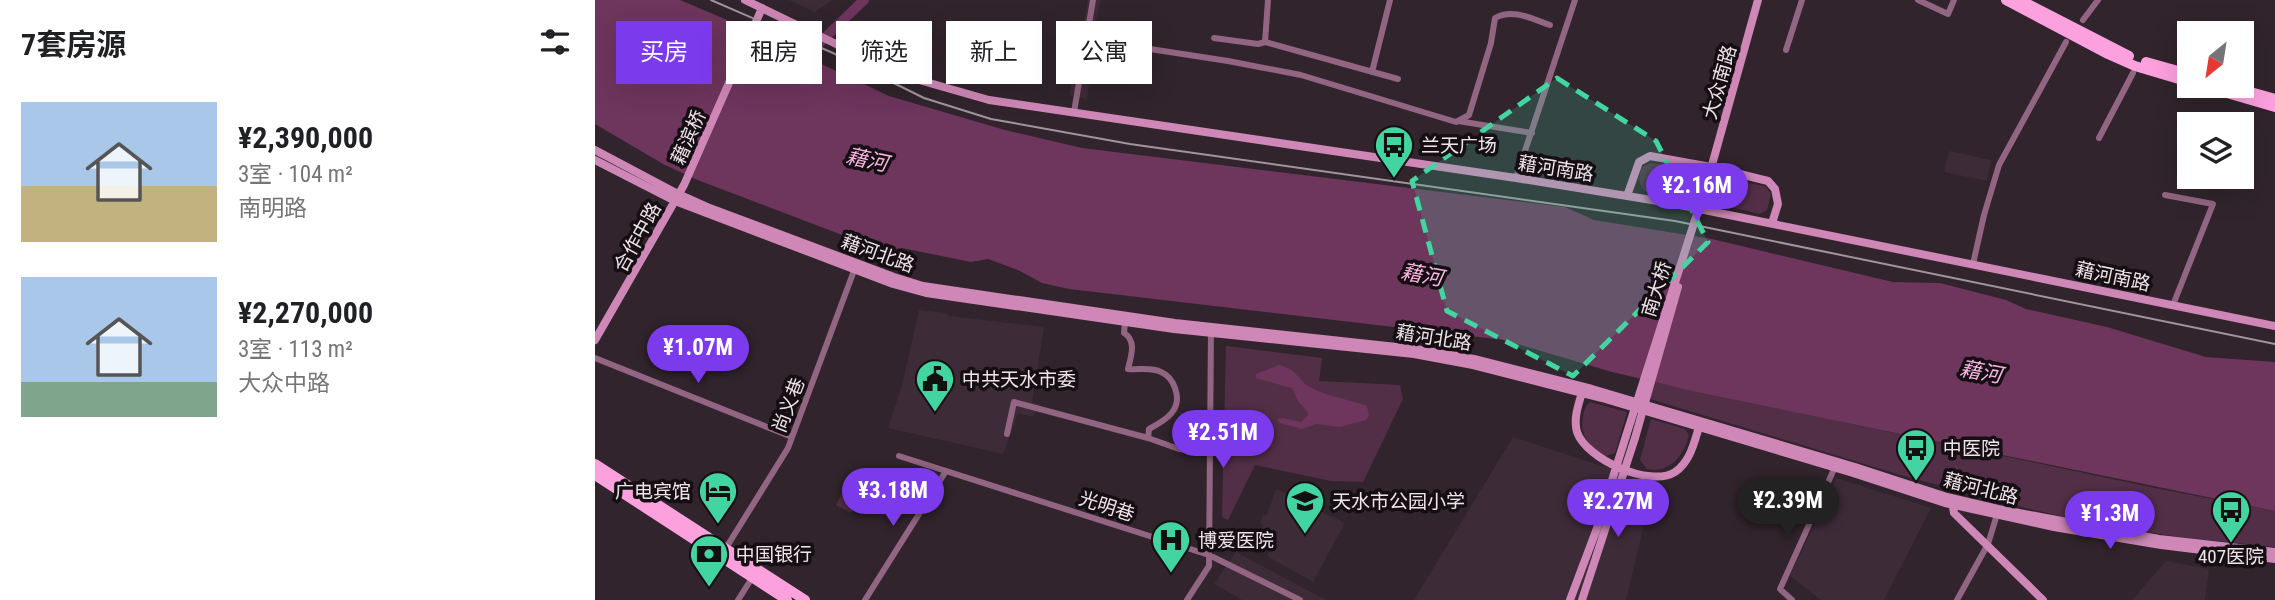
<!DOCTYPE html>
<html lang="zh">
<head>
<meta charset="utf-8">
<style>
  :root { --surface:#fff; --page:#f6f6f6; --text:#202124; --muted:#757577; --accent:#7c3aed }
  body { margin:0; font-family:"Roboto Condensed","Noto Sans SC",sans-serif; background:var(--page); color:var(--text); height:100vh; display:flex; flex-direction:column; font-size:26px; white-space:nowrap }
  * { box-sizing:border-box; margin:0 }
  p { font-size:23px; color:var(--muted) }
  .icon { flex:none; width:38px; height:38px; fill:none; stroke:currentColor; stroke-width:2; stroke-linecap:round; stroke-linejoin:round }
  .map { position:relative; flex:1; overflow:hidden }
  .drawer { display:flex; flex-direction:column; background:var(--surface); width:595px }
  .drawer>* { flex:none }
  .banner { position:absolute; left:21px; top:21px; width:665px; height:63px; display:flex; gap:14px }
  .needle { width:46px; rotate:210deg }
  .tools { position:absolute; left:1582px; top:21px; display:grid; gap:14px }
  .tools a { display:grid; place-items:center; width:77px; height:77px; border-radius:0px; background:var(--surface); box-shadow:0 7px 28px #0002; font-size:35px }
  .price { position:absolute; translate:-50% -60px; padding:0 16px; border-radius:24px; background:var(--accent); color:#fff; font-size:23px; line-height:46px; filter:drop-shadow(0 2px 4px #0008) }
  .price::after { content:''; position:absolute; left:50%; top:42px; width:21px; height:16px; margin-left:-10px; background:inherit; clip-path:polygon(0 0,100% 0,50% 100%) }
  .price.selected { background:#222; color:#fff }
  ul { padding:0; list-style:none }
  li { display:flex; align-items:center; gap:21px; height:175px; padding:0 21px }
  li span { display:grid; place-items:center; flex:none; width:196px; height:140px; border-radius:0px; color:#555 }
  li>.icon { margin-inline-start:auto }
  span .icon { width:84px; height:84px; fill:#fffc; stroke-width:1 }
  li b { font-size:30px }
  h2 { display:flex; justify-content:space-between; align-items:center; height:84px; padding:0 21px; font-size:30px }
  .tag { padding:0 24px; border-radius:0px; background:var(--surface); box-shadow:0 7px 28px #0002; font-size:24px; line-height:63px }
  .tag.selected { background:var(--accent); color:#fff }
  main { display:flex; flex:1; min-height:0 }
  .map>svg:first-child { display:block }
</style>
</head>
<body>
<main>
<section class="drawer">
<h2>7套房源<svg class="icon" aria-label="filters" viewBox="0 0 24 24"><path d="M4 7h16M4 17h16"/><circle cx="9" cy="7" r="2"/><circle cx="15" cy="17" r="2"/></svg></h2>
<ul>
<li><span style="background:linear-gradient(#a9c7e8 60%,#c2b280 0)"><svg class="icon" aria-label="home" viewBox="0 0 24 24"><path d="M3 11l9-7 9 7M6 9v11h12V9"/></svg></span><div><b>¥2,390,000</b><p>3室 · 104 m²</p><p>南明路</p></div></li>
<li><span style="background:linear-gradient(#a9c7e8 75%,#7fa58c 0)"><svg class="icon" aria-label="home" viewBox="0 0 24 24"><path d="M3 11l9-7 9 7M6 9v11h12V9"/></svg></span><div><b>¥2,270,000</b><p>3室 · 113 m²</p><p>大众中路</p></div></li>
</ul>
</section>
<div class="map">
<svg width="1680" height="600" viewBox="0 0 1680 600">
  <rect width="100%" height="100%" fill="#31242c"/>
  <path fill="#3e2b38" d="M194,0h43l-17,12z
    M493,0h13l-4,15 -10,84 -18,-4z
    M1354,151l42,9 -4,21 -43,-9z
    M324,310l28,3 2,3 95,11 -12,75 8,2 -7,13 -15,-4 -15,41 -115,-26 14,-43z
    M918,437l141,46 -28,117h-212z
    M1241,478l95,30 -47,92h-63l-31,-24z
    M681,489l69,34 -32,59 -46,-26 6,-12 -2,-2 1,-6 -10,-8 1,-4 -3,-1 3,-7 4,-1z
    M641,552l90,48h-84l-28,-16z
    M1571,561l43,8 -4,31h-73z"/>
  <path fill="#532f47" d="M1056,163c18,3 35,4 46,19l-3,19 -50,-10c-6,-9 -6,-14 -2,-24z
    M1130,179l40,7 6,8 -4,16 -7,4 -51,-12 6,-18z
    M631,346l96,12 -3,23 81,4 3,14 -40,83 -32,-1 -76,-16 -27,55 -6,-3z
    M1059,382l501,106 120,23v36l-96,-10 -79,-12 -74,-17 -122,-32 -254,-77z
    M995,402l37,10 -12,41 -12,4c-12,-12 -24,-21 -20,-40 1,-7 2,-10 7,-15z
    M1056,419l34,10 4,6c-5,20 -19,39 -42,34l-7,-9z
    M253,483l15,8 -12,22 -15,-8z"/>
  <path fill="#6e355d" d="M0,0h85l59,25 150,71 116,34 77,18 483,59 29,13 118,19 181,43 47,1 66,17 20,9 81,18 99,30 69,5v149l-578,-119 -85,-20 -108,-32 -435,-51 -27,-6 -24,-13 -30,-11 -17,3 -69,-14 -8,1 -2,5 -197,-75 -32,-15 -68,-40z
    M684,365c20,5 17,14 31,22 18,10 38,12 57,19l2,10 -3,4 -26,7 -24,-3 -14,5 -22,-6 -3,-4 5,-1 19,4 7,-7 -1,-4 -9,-10 -6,-13 -36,-10v-4z"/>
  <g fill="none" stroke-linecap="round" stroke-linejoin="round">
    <path stroke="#6e355d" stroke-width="10" d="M199,63l12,-7 58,-56"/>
    <path stroke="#926582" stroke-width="6" d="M1323,0l30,14 6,-14
      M1488,20l15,-20
      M619,38l44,6 7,-2 133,37
      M490,39l143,22 73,14 155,47 13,-7 22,-72 4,-25c18,-10 37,1 55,7
      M670,42l3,-42
      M1191,50l16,-50
      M777,72l18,-72
      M479,112l19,-112
      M863,121l74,12
      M1504,138l34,-65
      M921,178l59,-178
      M1570,195l48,9 -40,101
      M1378,264l11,-49 15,-50 67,-123
      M0,358l197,79
      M412,434l7,-32 134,36 1,-9c17,-9 34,-19 26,-41 -2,-6 -7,-13 -14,-16 -9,-5 -22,-2 -33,-3 3,-13 9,-28 -4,-36l1,-11
      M553,438l31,11 31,4
      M304,456l310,99 91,45
      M131,548l62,-100 67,-180
      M143,600l14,-22
      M270,600l81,-129
      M592,600l22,-34 2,-238
      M1197,600l-12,-11 55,-122
      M1362,600l31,-56 10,-33"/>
    <path stroke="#ce87b6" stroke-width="8" d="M150,0l89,43 85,37 70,20 527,78 154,25 605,123
      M0,150l83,44 29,13 187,70 29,9 252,37 240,26 59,10 118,30 263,78 92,30 51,12 161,30 116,13
      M0,160l80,41 218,83 33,9 248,36 240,25 59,11 129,33 251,75 92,30 109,24 107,18 114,14
      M1115,172l48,-172
      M1032,196l12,-34 11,-6 61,11 57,14 7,8 3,15 -6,19
      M0,340l89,-155 78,-177
      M988,389c-4,14 -10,29 -6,43 9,27 73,56 98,40 16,-11 19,-30 25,-48
      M1357,501l2,12 89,87
      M975,600l26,-69 30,-95
      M987,600l53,-162"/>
    <path stroke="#fca0de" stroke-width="10" d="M1411,0l102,54 27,12 54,16
      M1425,0l109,56
      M1551,62l43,12
      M1608,86l72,21
      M1634,86l46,13
      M0,464l210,136
      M0,475l192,125"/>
    <path stroke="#a0959b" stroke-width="2" d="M116,0l122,53 91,45 67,21 139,25 545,77 600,123"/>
    <path stroke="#ce87b6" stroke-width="8" d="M1031,436l84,-263
      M1040,438l43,-151"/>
  </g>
  <path fill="#42d4a1" fill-opacity="0.2" stroke="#42d4a1" stroke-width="5" stroke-dasharray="14 9" stroke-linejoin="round" d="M962,78l99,63 52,101 -135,134 -126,-65 -35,-130z"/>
  <defs>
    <g id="bus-pin" transform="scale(2.0125)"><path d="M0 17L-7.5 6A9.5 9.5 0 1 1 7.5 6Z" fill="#42d4a1" stroke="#150f13"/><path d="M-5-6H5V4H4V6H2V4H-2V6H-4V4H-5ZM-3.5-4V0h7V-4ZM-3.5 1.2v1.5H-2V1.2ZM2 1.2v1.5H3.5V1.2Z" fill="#111"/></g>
    <g id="civic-pin" transform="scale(2.0125)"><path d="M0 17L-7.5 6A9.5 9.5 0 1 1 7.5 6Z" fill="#42d4a1" stroke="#150f13"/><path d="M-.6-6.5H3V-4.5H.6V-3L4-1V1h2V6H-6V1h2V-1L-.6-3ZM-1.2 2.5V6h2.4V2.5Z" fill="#111"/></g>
    <g id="hotel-pin" transform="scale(2.0125)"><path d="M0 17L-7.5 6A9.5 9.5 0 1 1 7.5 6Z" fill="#42d4a1" stroke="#150f13"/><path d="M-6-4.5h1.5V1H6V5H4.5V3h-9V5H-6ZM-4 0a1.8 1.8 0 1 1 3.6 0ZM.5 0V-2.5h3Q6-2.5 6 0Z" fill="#111"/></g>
    <g id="school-pin" transform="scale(2.0125)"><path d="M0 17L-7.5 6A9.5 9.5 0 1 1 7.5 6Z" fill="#42d4a1" stroke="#150f13"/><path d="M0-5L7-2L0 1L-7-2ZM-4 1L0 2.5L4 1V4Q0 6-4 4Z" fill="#111"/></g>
    <g id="hospital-pin" transform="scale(2.0125)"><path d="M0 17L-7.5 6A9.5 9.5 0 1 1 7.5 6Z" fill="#42d4a1" stroke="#150f13"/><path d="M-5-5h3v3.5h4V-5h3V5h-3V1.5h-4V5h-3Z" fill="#111"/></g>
    <g id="bank-pin" transform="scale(2.0125)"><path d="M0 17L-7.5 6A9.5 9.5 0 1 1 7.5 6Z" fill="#42d4a1" stroke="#150f13"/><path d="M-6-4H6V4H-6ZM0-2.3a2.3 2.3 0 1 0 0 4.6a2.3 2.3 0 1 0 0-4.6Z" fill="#111"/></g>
  </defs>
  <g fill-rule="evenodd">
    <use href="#bus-pin" x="799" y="145"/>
    <use href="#civic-pin" x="340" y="379"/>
    <use href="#bus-pin" x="1321" y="448"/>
    <use href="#hotel-pin" x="123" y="491"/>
    <use href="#school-pin" x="710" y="501"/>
    <use href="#bus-pin" x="1636" y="510"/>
    <use href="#hospital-pin" x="576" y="540"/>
    <use href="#bank-pin" x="114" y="554"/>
  </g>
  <g text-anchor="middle" stroke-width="7" stroke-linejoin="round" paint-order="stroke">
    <g font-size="19" fill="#ede4e9" stroke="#150f13">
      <text transform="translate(1124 82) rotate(-74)" y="7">大众南路</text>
      <text transform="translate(93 137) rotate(-66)" y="7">藉滨桥</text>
      <text transform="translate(961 168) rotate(9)" y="7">藉河南路</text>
      <text transform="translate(42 237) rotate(-61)" y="7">合作中路</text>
      <text transform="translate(283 253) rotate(20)" y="7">藉河北路</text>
      <text transform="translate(1518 276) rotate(12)" y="7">藉河南路</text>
      <text transform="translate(1061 289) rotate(-73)" y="7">南大桥</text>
      <text transform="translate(839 337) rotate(9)" y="7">藉河北路</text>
      <text transform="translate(193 405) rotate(-69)" y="7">尚义巷</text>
      <text transform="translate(1386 488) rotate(14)" y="7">藉河北路</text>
      <text transform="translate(512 506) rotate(18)" y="7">光明巷</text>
    </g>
    <g font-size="19" fill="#ede4e9" stroke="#150f13" text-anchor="start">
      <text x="826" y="152">兰天广场</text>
      <text x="367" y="386">中共天水市委</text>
      <text x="1348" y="455">中医院</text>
      <text x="96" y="498" text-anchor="end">广电宾馆</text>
      <text x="737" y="508">天水市公园小学</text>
      <text x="603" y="547">博爱医院</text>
      <text x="141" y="561">中国银行</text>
      <text x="1636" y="563" text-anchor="middle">407医院</text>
    </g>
    <g font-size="21" font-style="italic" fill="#fbb4e2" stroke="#150f13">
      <text transform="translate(272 160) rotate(12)" y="7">藉河</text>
      <text transform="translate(827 275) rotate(10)" y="7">藉河</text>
      <text transform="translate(1386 372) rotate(10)" y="7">藉河</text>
    </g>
  </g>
</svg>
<div class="tools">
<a><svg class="needle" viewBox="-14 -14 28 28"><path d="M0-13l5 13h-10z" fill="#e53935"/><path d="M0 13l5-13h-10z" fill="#757577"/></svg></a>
<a><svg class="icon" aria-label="layers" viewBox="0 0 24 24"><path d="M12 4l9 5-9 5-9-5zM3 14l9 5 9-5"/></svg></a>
</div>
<b class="price" style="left:1102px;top:223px">¥2.16M</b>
<b class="price" style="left:103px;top:385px">¥1.07M</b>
<b class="price" style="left:628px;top:470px">¥2.51M</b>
<b class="price" style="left:298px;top:528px">¥3.18M</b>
<b class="price selected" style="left:1193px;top:538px">¥2.39M</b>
<b class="price" style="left:1023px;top:539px">¥2.27M</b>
<b class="price" style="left:1515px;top:551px">¥1.3M</b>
<div class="banner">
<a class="tag selected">买房</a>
<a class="tag">租房</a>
<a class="tag">筛选</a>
<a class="tag">新上</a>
<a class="tag">公寓</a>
</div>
</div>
</main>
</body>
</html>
